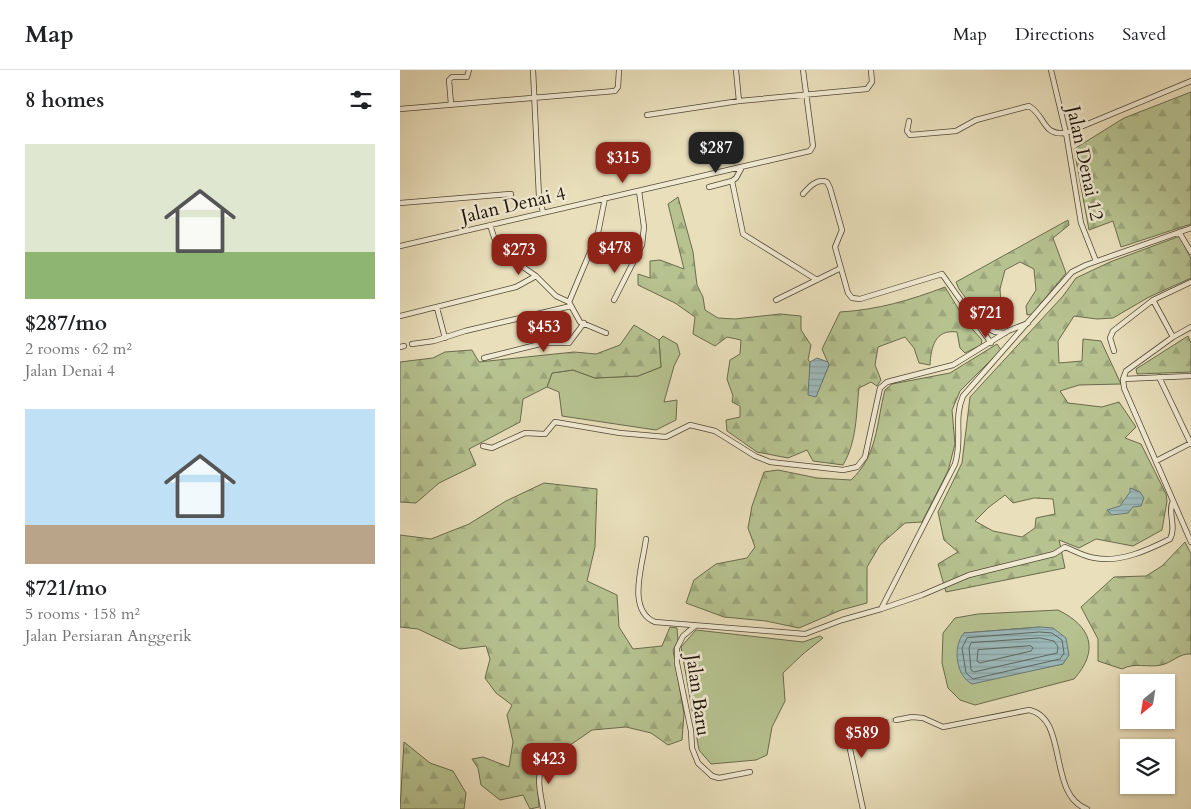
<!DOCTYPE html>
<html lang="en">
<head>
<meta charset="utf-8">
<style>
  :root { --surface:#fff; --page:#f6f6f6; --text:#202124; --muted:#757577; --line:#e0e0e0; --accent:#8f2418 }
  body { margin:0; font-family:Cardo,serif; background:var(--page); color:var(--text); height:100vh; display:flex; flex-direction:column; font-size:19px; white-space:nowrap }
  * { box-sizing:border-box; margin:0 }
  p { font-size:16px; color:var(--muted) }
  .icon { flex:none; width:28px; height:28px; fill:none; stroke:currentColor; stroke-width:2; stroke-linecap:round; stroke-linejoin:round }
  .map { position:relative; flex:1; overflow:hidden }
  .drawer { display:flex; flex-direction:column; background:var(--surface); width:400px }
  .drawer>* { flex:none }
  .needle { width:32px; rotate:210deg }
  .tools { position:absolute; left:720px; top:604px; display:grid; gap:10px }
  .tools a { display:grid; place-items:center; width:55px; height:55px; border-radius:0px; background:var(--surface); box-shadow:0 1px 4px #0004; font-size:25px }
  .price { position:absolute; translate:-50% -42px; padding:0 11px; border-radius:10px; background:var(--accent); color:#fff; font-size:16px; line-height:32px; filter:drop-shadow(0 1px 2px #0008) }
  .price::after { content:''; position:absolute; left:50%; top:30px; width:15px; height:11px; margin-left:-8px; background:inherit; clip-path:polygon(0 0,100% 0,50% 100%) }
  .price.selected { background:#222; color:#fff }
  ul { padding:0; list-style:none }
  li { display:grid; align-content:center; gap:10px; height:265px; padding:0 25px }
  li span { display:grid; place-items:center; height:155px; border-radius:0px; color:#555 }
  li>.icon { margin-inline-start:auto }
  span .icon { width:90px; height:90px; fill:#fffc; stroke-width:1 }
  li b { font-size:21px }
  h2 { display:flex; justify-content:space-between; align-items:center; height:60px; padding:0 25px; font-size:21px }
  header { display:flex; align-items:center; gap:30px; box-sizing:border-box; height:70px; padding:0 25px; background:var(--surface); border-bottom:1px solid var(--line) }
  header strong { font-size:24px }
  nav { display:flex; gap:28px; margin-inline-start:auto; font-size:18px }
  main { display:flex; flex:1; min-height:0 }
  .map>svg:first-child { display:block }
</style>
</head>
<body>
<header>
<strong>Map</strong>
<nav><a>Map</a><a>Directions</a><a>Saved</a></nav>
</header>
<main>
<section class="drawer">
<h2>8 homes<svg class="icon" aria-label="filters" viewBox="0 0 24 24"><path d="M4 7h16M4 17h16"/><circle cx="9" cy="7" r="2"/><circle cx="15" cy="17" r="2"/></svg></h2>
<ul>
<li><span style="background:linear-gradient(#dfe7d0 70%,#8fb573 0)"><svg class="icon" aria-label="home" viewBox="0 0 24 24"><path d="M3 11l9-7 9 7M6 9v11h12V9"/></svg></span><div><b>$287/mo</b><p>2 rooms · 62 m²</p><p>Jalan Denai 4</p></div></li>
<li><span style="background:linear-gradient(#bfe0f5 75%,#b9a48a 0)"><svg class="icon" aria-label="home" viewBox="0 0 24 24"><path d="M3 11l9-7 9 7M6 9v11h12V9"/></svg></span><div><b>$721/mo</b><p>5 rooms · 158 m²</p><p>Jalan Persiaran Anggerik</p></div></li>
</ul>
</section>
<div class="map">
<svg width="791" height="739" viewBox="0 0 791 739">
  <defs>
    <pattern id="forest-firs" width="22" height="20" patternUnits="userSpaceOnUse" patternTransform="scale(1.25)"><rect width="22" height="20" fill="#b6c290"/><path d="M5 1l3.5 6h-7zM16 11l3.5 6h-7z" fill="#9ca67b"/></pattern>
    <pattern id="water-rules" width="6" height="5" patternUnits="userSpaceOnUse" patternTransform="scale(1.25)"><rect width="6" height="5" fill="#9cbabb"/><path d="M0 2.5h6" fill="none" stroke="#869f9f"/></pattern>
  </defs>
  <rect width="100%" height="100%" fill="#e9dfbb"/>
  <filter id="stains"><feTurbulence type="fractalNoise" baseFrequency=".004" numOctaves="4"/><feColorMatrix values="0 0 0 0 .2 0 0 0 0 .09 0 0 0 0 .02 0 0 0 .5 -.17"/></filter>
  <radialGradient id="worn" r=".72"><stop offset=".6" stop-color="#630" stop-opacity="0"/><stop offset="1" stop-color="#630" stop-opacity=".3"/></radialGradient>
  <path fill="#b6c290" stroke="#6a6b4c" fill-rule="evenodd" d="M263,266l14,8 3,10 -6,12 -10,36 13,-2 -1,20 -20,10 -94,-14 -3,-24 -12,-5 5,-14 21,-3 22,8 43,-2 23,-9 -2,-27z
    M658,540c33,16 42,40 16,69l-99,26 -15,-5 -12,-12 -6,-25 1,-30 12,-15 23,-4zM640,557l23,37 -30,6 -69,-37z
    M296,560l107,12 17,-6 3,2 -20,16 -20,19 2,28 -13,26 -5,28 -11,5 -45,4 -12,-14 -18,-103z"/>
  <path fill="url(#forest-firs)" stroke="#6a6b4c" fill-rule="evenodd" d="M791,22v132l-70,23 -8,-26 -24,9 -15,-81 50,-31z
    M278,127l15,55 4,33 6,12 2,13 13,8 17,1 45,-5 21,2v14l10,15 -3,15 2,2 -1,33 7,1 13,-31 -7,-16 18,-37c37,-2 71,-12 105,-25l22,36 15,17 -1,5 -16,8 -5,-5 -3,-16c-22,-3 -26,15 -27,33l-11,-2 -5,-15 -9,-11 -27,10 -3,18 6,15 -4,6 -6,-4 -12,6c-3,27 -2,53 -16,77l-30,-4 -6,-11 -19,8 -31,-6 -30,-21 -1,-11 14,-3v-11l-8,-4 1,-6 -6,-17 3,-19 10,-6 1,-14 -14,-3 -12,9 -22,-12 2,-17 -20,-14 -37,-18v-11l12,4v-17l10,-1 24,9 -16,-65z
    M668,150l1,5 -16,13 13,35 -34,41 -5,1 -1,-9 10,-16 -2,-21 -14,-7 -15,8 -5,19 2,31 -17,4 -26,-35 -3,-7z
    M780,166l11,23v19l-42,19 -36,21 -16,1 -23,-3 -16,25 1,22 23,-2 1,-22 18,2 20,43 -42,1 -19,6 8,12 34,4 17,-5 17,25 -11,11 16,6 25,50 1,7 -5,29 -29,16 -37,-7 -17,9 -20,-8 6,28 -119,24 -8,-28 20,-12 -14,-12 -6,-28 24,-49 8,-66 93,-101 13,-18 34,-16zM605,425l8,8 21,-5 19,1 2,15 -19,4 -1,10 -13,9 -29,-6 -18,-10 14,-14z
    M234,255l25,15 2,27 -23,9 -43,2 -22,-8 -21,3 -5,14 -24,12 -3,23 -51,27 7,16 -37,18 -23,20 -16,-1v-140l33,-4 12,-6 27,-2 7,12 95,-10 22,2 24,-9z
    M788,266l3,7v29l-54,2 -1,-5z
    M597,274l4,6 -41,41 -8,19 3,34 -7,27 -26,51 -17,1 -25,22 -13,22v36l-26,7 -42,18 -33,-7 -42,-4 -38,-14 8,-23 22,-16 31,-6 8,-11 -7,-19 4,-22 12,-34 14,-2 39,8 34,2c27,-25 25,-56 34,-90l7,-6 58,-11z
    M144,413l53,6 -2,58 -8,34 30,14 2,32 14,22 29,-3 8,-19 7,1 1,13 -5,9 11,64 -2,26 -14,5 -17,-12 -25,-6 -34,3 -26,18 -21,2 -8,22 2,35 -9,2 -7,-14 -23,5 -19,-15 -3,-17 -6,-9 11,-2 26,10 4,-25 -6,-27 5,-10 -16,-12 -11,-15 5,-19 -4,-13 -26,3 -42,-20 -18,-2v-92l31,4 38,-15 37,-23z
    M785,472l6,12v100c-12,-1 -19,9 -30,11 -13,3 -26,-3 -39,4l-24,-8v-22l-17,-32 33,-30 32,-1 16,-10z
    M4,672l26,21 23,8 13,22 -2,16h-64z"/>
  <path fill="url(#water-rules)" stroke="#697874" d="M417,288l11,4 1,3 -13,32 -8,-2 2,-33z
    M730,418l10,4 4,6 -3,8 -8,1 -5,6 -16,2 -5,-5 13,-4 10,-14z
    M640,557l13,1 13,10 3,17 -6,9 -91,20c-16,-8 -20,-37 -8,-51z"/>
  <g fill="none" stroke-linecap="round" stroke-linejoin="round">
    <path stroke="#5c6762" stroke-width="1" d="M640,562l12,1 10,7 2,13 -4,6 -87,20 -7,-6 -4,-25 5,-10z
      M640,568l14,3 4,6 -1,6 -83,19 -3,-2 -2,-22 2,-5z
      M631,576l2,2 -2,3 -51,12 -3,-2 1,-11z"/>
    <path stroke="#cac1a0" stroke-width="4.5" stroke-dasharray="4.5 2" stroke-linecap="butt" d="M485,652l11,-2"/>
    <g stroke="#504736" stroke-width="6">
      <path id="minor" d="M133,0l6,127 4,15
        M336,0l3,31
        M651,0l15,63 15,90 15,38
        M51,34l-2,-24 3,-3h15l2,-7
        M0,39l215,-18 3,-4 1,-17
        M247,45l92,-14 128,-12 5,-7 -1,-12
        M509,51l-2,10 3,4 46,-4 20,-11 53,-14c17,10 13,30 37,27l125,-52
        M341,99l-5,9 -4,3 11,53 74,46
        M309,117l23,-6
        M403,124c6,-7 14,-16 24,-12l3,6 12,42 -7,17 13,46 4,5 8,1 82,-25 49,69
        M0,133l111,-9
        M90,155l7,21 6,7 33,23 20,20 13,6 11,20 26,11
        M779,162l12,20
        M0,176l410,-95 3,-5 -10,-76
        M114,190l23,1 5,-5
        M214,230l28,-55 2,-18 -5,-36
        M376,230l65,-32
        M753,230l20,37
        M169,232l29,-69 7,-35
        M37,238l8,30
        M0,246l116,-29 20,-11
        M578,253l17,9 10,1
        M791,257l-18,10 -47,34 -3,8 1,9 67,154
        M12,274l22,-3 31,-10 106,-25
        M0,277l4,-1
        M714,281l-4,-13 3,-7 40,-31 38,-18
        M84,288l60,-15h25l15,-20
        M759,307l32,67
        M723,309l68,-3
        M83,376l9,2 33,-15 20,1 10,-12 65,11 46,4 24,-12 25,6 40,25 15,6 73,8 14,-3 8,-10 15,-69 7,-6 66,-17 55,-34 20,-8
        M756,391l35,-18
        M246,469c-3,25 -20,71 9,83l150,12 37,-14 39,-11 74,-145c8,-25 -2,-45 8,-68l109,-124 14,-7 105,-37
        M481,539l41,-14 47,-20 85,-21 11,-7c10,4 20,10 30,11 25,5 53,-8 75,-19 7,-13 -3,-27 3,-38
        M295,556l-12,10 -6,12v15l14,68 1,17 6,15 14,13 7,2 31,-6
        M496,650l16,-3 11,1 20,9 86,-17c40,8 18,85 58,99
        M143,739c-2,-14 -8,-33 1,-45l15,-4
        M463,739l-15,-69c5,-14 24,-15 37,-18"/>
    </g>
    <use href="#minor" stroke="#f1ead3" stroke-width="4.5"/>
  </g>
  <g text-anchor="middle" stroke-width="5" stroke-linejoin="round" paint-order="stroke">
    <g font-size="19" fill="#1d1409" stroke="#f1ead3">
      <text transform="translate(686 93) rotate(78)" y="7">Jalan Denai 12</text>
      <text transform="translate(113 134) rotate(-13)" y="7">Jalan Denai 4</text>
      <text transform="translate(299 625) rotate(82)" y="7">Jalan Baru</text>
    </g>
  </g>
  <rect width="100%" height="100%" filter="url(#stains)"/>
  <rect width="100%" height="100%" fill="url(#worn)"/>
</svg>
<div class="tools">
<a><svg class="needle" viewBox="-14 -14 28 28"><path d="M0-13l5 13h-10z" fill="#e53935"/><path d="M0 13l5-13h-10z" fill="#757577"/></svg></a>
<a><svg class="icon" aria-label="layers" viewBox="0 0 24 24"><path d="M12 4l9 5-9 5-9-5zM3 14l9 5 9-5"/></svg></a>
</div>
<b class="price selected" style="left:316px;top:104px">$287</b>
<b class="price" style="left:223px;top:114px">$315</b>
<b class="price" style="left:215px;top:204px">$478</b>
<b class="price" style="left:119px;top:206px">$273</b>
<b class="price" style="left:586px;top:269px">$721</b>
<b class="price" style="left:144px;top:283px">$453</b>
<b class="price" style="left:462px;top:689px">$589</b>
<b class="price" style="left:149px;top:715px">$423</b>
</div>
</main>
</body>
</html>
